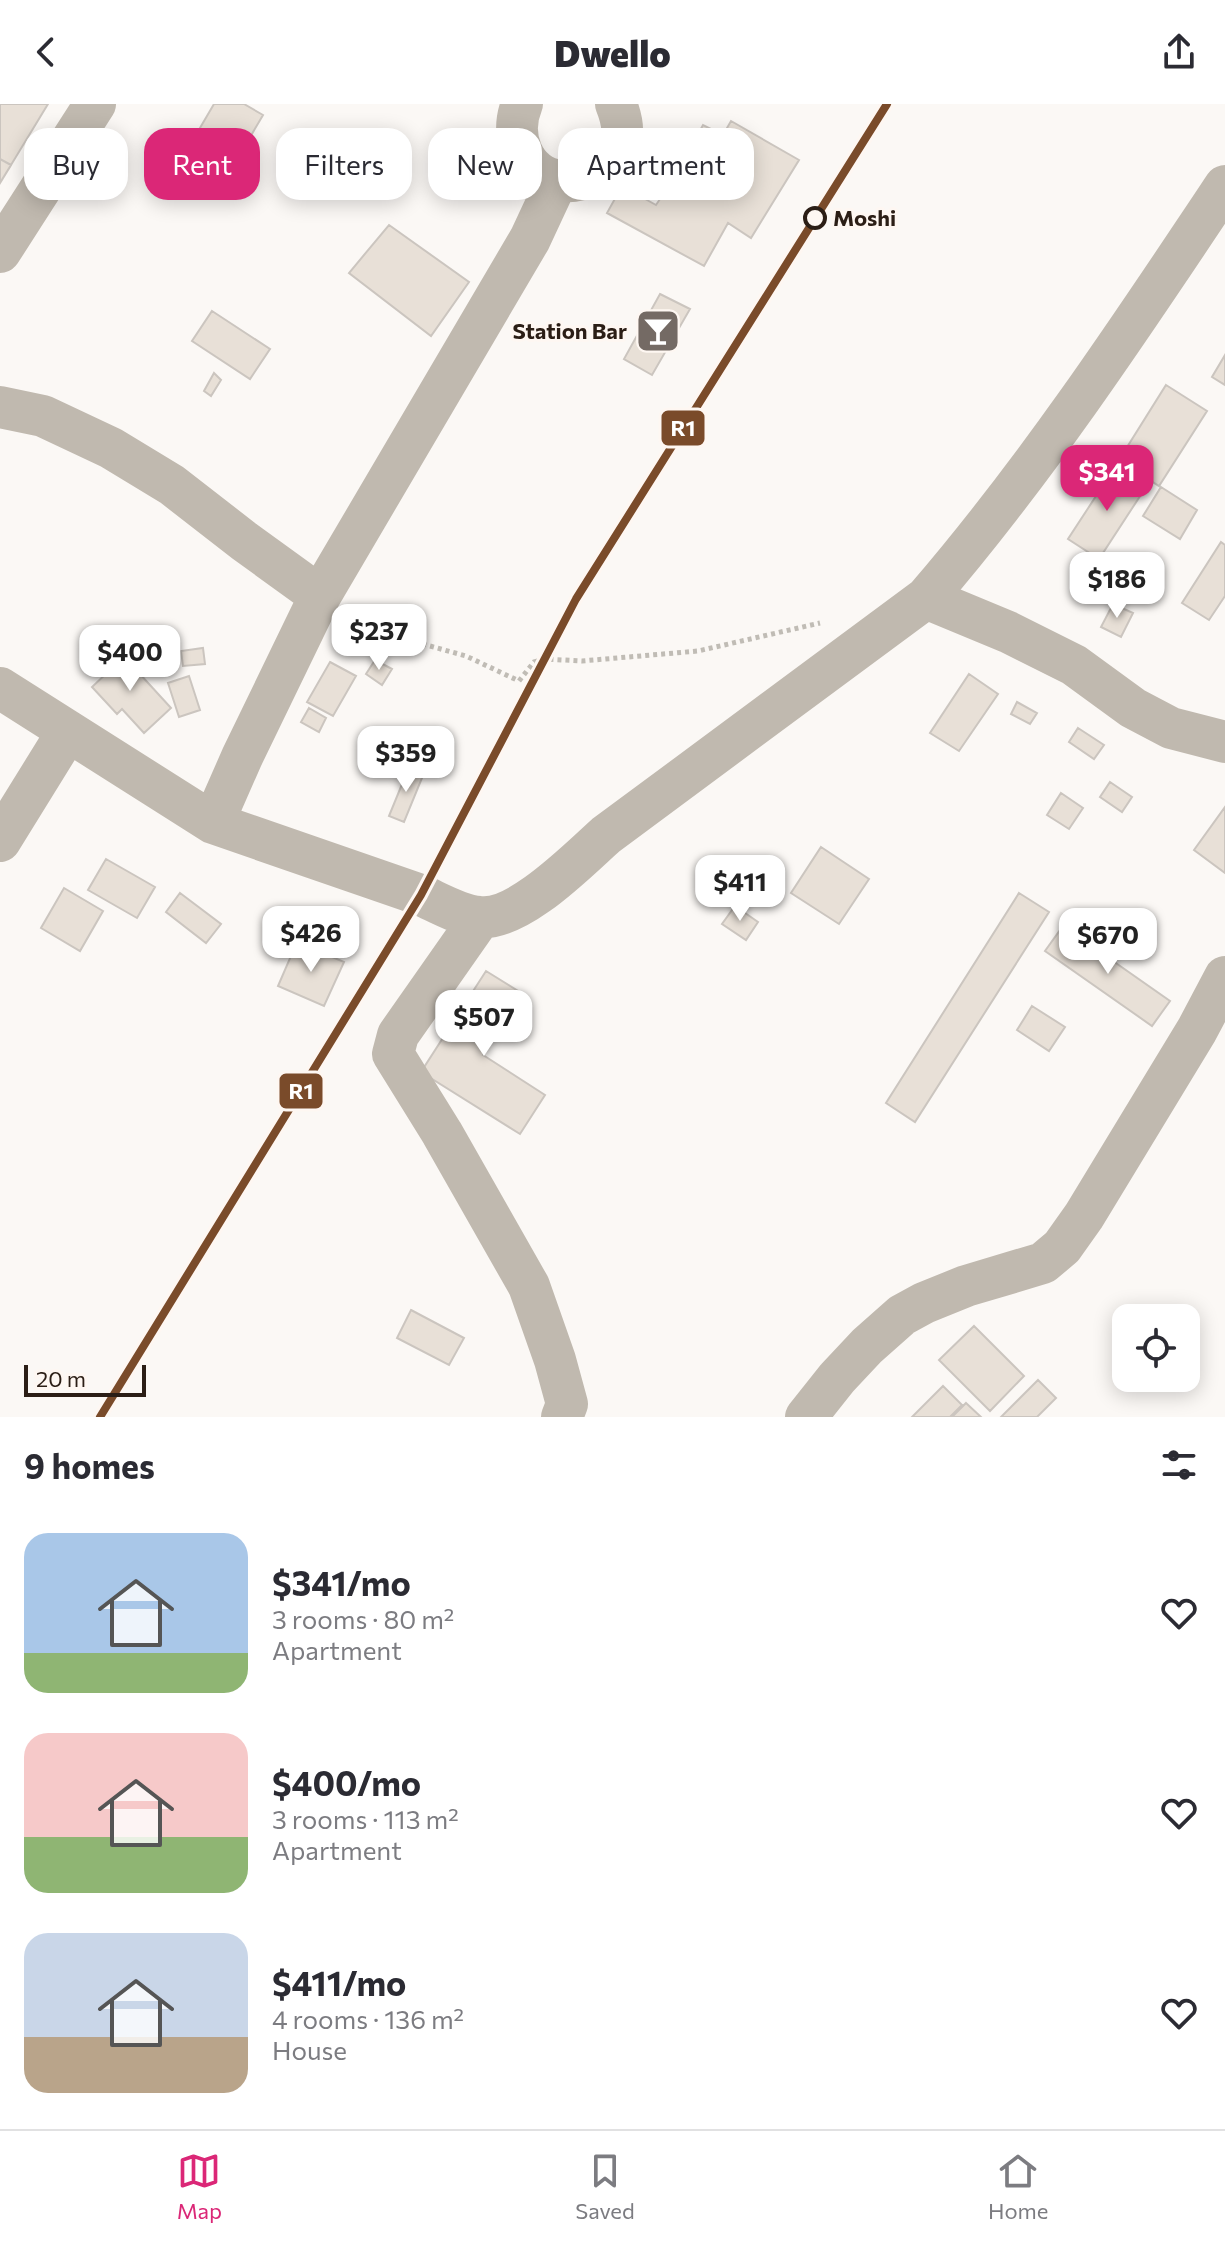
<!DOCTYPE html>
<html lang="en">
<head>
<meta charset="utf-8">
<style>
  :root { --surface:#fff; --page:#f7f7f7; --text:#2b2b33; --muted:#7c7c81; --line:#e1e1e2; --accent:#db2777 }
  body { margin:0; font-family:Commissioner,sans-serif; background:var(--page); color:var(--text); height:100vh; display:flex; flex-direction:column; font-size:30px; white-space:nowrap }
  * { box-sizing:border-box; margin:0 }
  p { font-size:26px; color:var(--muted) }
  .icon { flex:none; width:44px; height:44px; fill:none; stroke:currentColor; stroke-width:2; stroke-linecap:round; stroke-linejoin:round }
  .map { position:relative; height:1313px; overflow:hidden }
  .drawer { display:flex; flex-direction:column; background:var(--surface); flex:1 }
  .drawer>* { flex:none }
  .hud { position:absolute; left:24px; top:24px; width:800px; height:72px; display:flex; gap:16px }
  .fabs { position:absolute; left:1112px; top:1200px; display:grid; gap:16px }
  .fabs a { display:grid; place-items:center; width:88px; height:88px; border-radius:16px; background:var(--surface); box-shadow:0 4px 20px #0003; font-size:40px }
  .scale { position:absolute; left:24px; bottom:20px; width:122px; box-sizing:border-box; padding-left:8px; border:4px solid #2b1e16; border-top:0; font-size:22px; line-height:28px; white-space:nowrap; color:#2b1e16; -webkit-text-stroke:6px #fef7f2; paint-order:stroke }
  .price { position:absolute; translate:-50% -68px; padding:0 18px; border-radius:16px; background:#fff; color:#222; font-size:26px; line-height:52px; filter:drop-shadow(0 2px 4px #0008) }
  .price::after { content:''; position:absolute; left:50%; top:48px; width:24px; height:18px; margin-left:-12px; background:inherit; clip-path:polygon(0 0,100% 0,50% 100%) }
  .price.selected { background:var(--accent); color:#fff }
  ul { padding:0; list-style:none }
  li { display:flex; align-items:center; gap:24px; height:200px; padding:0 24px }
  li span { display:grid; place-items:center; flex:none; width:224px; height:160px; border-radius:24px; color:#555 }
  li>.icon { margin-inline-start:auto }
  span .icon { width:96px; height:96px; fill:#fffc; stroke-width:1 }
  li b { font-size:34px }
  h2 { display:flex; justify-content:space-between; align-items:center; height:96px; padding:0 24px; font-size:34px }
  .pill { padding:0 28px; border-radius:24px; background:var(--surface); box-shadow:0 4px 20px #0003; font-size:28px; line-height:72px }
  .pill.selected { background:var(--accent); color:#fff }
  header { display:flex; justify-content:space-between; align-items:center; height:104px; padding:0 24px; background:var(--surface); font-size:36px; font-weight:800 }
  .dock { display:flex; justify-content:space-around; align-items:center; height:112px; border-top:2px solid var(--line); background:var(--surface); font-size:22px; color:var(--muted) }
  .dock a { display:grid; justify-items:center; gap:4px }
  .dock .selected { color:var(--accent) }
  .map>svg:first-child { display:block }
</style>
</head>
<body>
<header><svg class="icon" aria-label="back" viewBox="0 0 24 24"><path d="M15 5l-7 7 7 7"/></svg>Dwello<svg class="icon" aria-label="share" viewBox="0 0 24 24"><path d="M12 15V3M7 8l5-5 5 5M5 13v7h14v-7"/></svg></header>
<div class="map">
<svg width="1225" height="1313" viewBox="0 0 1225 1313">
  <rect width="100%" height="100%" fill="#fbf8f5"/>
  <path fill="#e8e0d7" stroke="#cbc5bf" stroke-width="2" d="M0,0h48l-37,61 -11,-6z
    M214,0h30l19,11 -41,70 -42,-23z
    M731,17l68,39 -48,78 -23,-15 -24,43 -97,-53 15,-27 34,19 6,-9 -8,-8 26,-47 11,6 12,-22 20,10z
    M0,55l11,6 -11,18z
    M389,121l80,57 -38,54 -82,-63z
    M660,190l30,15 -38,66 -28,-16z
    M212,207l58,38 -20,30 -58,-38z
    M1225,251v30l-13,-8z
    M214,269l7,7 -10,16 -7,-5z
    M1166,281l41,26 -48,75 -40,-26z
    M1115,363l31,20 -47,72 -31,-20z
    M1161,383l36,23 -17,29 -37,-23z
    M1221,438l4,3v51l-16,24 -27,-17z
    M1113,500l20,9 -12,24 -20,-10z
    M203,544l2,16 -22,2 -2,-15z
    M117,545l54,59 -27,25 -22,-24 -5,5 -25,-27 17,-16 -7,-7z
    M375,556l17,9 -10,16 -16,-11z
    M330,558l26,14 -23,40 -26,-14z
    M969,570l29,20 -39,57 -29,-18z
    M189,572l11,34 -21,7 -11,-34z
    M1017,598l20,11 -7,11 -19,-10z
    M309,604l17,10 -7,14 -18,-10z
    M1078,624l26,17 -10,14 -25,-17z
    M409,663l15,6 -20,49 -15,-6z
    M1110,678l22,15 -10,15 -22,-15z
    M1061,689l22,15 -14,21 -22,-14z
    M1225,703v66l-31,-23z
    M821,743l48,32 -30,45 -48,-31z
    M106,755l49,28 -18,31 -49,-28z
    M64,784l39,23 -23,40 -39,-23z
    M180,789l41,31 -15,19 -40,-31z
    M1019,789l30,19 -134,210 -29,-19z
    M735,802l23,16 -12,18 -24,-16z
    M1063,822l107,75 -18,25 -107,-75z
    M297,838l47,20 -20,44 -46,-20z
    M486,867l37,23 -40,61 62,40 -25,39 -99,-62z
    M1032,902l33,21 -16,24 -32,-21z
    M411,1206l53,28 -15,27 -52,-27z
    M974,1222l50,50 -34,35 -51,-51z
    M1038,1276l18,18 -19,19h-36z
    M943,1282l19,19 -12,12h-38z
    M966,1299l15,14h-29z"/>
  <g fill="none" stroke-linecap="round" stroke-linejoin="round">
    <path stroke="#c0bcb5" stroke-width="5" stroke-dasharray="4 4" stroke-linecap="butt" d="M357,510l55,27 54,15 53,25 15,-19 11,-3 37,2 116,-10 122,-28"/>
    <path stroke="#c0b9af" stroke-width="42" d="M522,0c-13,31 0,71 37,77 29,4 60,-17 63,-47 1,-11 -2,-20 -6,-30
      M0,148l95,-148
      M0,303l43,9 68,32 61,37 72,56 76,55
      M926,494l82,34 66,33 59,43 38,20 54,14
      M0,584l213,135 208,72c18,8 38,20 58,22 39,5 99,-57 127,-82l320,-237c111,-129 205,-271 299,-412
      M213,719l29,-66 78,-161 210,-357 27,-58
      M0,737l68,-110
      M480,814l-82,117 -5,19 49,79 87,153 26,74 12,44 -5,13
      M806,1313l31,-39 30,-32 35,-31 22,-12 42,-17 77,-23 19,-16 22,-31 113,-186 28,-53"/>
    <g stroke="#fef7f2" stroke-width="14">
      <path id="rail-1" d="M100,1313l321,-522 155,-296 311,-495"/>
    </g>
    <use href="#rail-1" stroke="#7a4b2a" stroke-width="8"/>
  </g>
  <defs>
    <g id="bar-square" transform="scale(2.3)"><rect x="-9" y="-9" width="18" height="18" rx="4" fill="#746a64" stroke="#fef7f2"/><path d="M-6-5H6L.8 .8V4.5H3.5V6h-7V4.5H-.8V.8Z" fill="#fff"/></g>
  </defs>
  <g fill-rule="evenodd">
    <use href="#bar-square" x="658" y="227"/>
  </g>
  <circle fill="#fef7f2" stroke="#2b1e16" stroke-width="4" cx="815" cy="114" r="10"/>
  <g text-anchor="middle" stroke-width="6" stroke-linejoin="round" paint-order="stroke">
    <g font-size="22" font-weight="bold" fill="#2b1e16" stroke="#fef7f2" text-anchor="start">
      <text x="833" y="122">Moshi</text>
    </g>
    <g font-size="22" font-weight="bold" fill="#2b1e16" stroke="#fef7f2" text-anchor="end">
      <text x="627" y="235">Station Bar</text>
    </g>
  </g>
  <g stroke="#fef7f2" stroke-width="3">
    <rect x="660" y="305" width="46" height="38" rx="8" fill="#7a4b2a"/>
    <rect x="278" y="968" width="46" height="38" rx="8" fill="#7a4b2a"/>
  </g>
  <g font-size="22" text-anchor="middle" font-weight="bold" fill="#fff">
    <text x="683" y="332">R1</text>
    <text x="301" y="995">R1</text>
  </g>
</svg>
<div class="fabs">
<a><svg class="icon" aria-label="locate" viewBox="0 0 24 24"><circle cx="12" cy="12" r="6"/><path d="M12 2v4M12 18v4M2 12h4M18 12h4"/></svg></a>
</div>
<div class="scale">20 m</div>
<b class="price selected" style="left:1107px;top:409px">$341</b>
<b class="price" style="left:1117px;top:516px">$186</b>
<b class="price" style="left:379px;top:568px">$237</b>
<b class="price" style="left:130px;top:589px">$400</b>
<b class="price" style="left:406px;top:690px">$359</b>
<b class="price" style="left:740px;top:819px">$411</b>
<b class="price" style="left:311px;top:870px">$426</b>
<b class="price" style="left:1108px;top:872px">$670</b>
<b class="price" style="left:484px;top:954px">$507</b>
<div class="hud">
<a class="pill">Buy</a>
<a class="pill selected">Rent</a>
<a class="pill">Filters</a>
<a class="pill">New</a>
<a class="pill">Apartment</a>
</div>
</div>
<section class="drawer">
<h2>9 homes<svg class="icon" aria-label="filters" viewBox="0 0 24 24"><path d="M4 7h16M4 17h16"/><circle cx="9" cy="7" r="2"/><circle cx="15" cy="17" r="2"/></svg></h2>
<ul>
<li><span style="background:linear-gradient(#a9c7e8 75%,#8fb573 0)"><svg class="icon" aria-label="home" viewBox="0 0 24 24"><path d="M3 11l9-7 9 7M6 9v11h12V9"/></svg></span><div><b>$341/mo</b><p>3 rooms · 80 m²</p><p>Apartment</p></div><svg class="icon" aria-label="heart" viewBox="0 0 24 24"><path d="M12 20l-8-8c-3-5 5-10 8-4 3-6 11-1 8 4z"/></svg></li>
<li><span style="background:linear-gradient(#f6c9c9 65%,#8fb573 0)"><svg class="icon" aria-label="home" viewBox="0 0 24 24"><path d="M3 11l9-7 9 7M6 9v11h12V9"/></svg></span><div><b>$400/mo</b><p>3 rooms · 113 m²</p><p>Apartment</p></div><svg class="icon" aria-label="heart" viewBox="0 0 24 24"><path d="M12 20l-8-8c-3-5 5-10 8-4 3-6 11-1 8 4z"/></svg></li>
<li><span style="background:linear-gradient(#c9d6e8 65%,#b9a48a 0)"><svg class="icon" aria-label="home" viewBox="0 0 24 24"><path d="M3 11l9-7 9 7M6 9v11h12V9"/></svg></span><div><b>$411/mo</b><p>4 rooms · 136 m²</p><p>House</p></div><svg class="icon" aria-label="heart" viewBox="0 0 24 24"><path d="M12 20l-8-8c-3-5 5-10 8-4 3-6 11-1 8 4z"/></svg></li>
</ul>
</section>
<nav class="dock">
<a class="selected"><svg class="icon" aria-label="map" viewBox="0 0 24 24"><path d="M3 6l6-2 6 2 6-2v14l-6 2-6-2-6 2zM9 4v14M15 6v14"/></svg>Map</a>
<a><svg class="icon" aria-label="saved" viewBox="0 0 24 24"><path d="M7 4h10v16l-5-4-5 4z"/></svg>Saved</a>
<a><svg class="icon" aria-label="home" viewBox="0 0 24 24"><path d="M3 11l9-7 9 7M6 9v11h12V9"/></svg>Home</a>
</nav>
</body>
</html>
